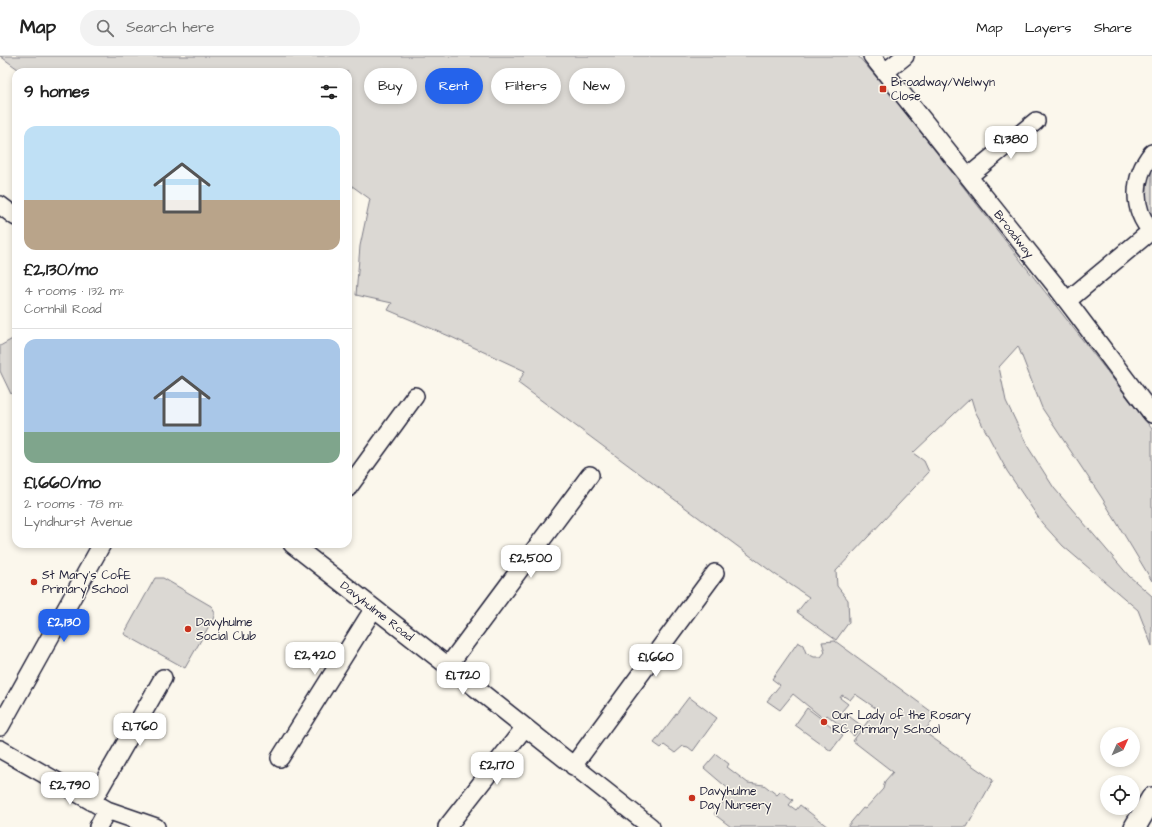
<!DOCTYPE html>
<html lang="en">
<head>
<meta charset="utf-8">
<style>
  :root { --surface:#fff; --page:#f2f2f2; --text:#222; --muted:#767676; --line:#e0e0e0; --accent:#2563eb }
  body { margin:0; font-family:"Architects Daughter",sans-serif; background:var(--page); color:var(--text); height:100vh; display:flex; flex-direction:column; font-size:15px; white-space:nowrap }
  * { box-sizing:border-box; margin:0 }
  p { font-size:13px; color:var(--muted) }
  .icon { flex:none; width:22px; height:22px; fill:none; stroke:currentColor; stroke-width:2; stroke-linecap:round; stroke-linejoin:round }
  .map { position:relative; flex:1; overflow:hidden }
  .side { position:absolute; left:12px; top:12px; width:340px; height:480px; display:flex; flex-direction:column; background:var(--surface); border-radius:12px; box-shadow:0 2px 6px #0003 }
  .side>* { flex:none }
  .top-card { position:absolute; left:364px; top:12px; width:380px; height:36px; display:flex; gap:8px }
  .needle { width:26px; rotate:45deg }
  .controls { position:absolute; left:1100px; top:671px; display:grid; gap:8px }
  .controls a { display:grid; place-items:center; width:40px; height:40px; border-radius:50%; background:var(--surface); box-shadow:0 2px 6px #0003; font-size:20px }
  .price { position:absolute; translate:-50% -34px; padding:0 9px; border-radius:8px; background:#fff; color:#222; font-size:13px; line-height:26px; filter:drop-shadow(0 1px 2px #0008) }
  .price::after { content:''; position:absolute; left:50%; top:24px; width:12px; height:9px; margin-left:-6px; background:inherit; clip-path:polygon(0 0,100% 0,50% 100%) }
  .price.selected { background:var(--accent); color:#fff }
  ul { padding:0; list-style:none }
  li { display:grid; align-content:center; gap:8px; height:212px; padding:0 12px }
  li+li { border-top:1px solid var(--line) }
  li span { display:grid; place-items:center; height:124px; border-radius:12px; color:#555 }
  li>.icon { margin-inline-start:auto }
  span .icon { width:72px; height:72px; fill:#fffc; stroke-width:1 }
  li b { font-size:17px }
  h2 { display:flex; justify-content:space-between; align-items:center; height:48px; padding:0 12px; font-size:17px }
  .pill { padding:0 14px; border-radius:18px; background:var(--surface); box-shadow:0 2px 6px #0003; font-size:14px; line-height:36px }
  .pill.selected { background:var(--accent); color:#fff }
  header { display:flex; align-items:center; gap:24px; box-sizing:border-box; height:56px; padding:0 20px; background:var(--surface); border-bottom:1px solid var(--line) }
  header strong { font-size:19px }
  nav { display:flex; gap:22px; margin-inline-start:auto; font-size:14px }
  .search { width:280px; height:36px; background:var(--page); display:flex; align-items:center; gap:10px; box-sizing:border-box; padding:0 14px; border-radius:22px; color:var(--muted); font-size:15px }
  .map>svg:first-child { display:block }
</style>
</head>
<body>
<header>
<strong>Map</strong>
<div class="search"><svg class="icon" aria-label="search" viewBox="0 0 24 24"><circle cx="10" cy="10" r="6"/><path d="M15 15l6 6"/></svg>Search here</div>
<nav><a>Map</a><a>Layers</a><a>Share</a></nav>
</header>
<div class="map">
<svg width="1152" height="771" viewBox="0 0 1152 771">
  <rect width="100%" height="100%" fill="#fbf7ec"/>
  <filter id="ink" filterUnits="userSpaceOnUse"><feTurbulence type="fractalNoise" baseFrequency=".025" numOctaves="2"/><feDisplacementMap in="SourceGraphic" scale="8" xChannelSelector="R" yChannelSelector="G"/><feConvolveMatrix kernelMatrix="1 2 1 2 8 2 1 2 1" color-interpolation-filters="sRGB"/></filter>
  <g filter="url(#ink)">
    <path fill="#dbd8d3" stroke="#7e7d87" d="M0,0h858l33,38 261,335v152l-50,-83 -60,-90 -24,-62 -19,21 7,34 22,46 26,41 75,88 23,20v50l-14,-36 -75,-64 -21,-23 -35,-52 -32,-60 -4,-13 -58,55 11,8 5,11 -93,99 1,15 11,14 1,22 -13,18 -39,-28 12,-15 -33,-22 -258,-192 7,-12 -76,-35 -61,-26 4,-7 -36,-8 4,-49 10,-47 -22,-16v-111h-326z
      M1152,113v47c-10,-13 -8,-33 0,-47z
      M16,281v54l-5,3 -11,-23v-25z
      M155,522h8l48,28c4,4 4,8 2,13l-28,49 -61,-34z
      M835,585l101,74 -12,17 69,48 -26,47h-120l16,-19 2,1 18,-20 2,-8 8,-9 -40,-31 24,-32 -22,-15 -5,6 -8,-5 -2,3 8,6 -6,7 20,15 -8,10 -27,-21 -3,4 -31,-25 -13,16 -13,-9 13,-16 -8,-6 26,-37 5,3 3,8 8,4h7l4,-5 -3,-10z
      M689,641l28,21 -24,33 -5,-4 -5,-1 -8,7 -11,-8 -3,3 -7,-5z
      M807,652l36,27 -12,16 -36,-26z
      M716,698l13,10 -2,3 21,16 16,2 13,10 4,-4 12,9 -4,5 7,5 4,-5 28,22h-97l-17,-13 17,-23 -27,-23z"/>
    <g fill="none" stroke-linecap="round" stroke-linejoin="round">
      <g stroke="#22223b" stroke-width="20">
        <path id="minor" d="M872,0l183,229 97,129
          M885,16l20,-16
          M1152,97c-19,24 -21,56 0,79
          M969,120l67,-55
          M0,149l16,12
          M1067,245l84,-70
          M348,432l67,-92
          M292,488l156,122 203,161
          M448,610l142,-191
          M0,671l102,-183
          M0,693l107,61 49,17
          M280,702l94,-150
          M573,710l142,-193
          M92,746l71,-124
          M98,771l9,-17
          M447,771l78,-100"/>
      </g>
      <g stroke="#22223b" stroke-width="24">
        <path id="major" d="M1135,771l17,-29"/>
      </g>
      <use href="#minor" stroke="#fbf7ec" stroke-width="17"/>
      <use href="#major" stroke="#fbf7ec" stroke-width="21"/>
    </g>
  </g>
  <g fill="#c8321e" stroke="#fbf7ec" stroke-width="1.5">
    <rect x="879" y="29" width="8" height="8" rx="2"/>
    <circle cx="34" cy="526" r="4"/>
    <circle cx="188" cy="573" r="4"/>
    <circle cx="824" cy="666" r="4"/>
    <circle cx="692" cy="742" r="4"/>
  </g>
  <g text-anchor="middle" stroke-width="3" stroke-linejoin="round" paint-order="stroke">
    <g font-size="12" fill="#22223b" stroke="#fbf7ec" text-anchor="start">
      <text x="891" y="30">Broadway/Welwyn<tspan x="891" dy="14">Close</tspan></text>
      <text x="42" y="523">St Mary's CofE<tspan x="42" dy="14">Primary School</tspan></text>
      <text x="196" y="570">Davyhulme<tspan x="196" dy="14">Social Club</tspan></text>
      <text x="832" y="663">Our Lady of the Rosary<tspan x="832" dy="14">RC Primary School</tspan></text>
      <text x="700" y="739">Davyhulme<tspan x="700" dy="14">Day Nursery</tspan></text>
    </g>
    <g font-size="12" fill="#22223b" stroke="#fbf7ec">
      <text transform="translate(1014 178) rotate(52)" y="4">Broadway</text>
      <text transform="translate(377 555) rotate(38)" y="4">Davyhulme Road</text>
    </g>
  </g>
</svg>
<div class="controls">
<a><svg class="needle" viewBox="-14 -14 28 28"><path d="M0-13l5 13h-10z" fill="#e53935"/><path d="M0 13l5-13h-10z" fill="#767676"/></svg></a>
<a><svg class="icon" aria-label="locate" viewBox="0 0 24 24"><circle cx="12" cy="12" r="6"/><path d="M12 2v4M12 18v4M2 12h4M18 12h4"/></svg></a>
</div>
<b class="price" style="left:1011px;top:104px">£1,380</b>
<b class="price" style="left:531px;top:523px">£2,500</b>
<b class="price selected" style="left:64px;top:587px">£2,130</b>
<b class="price" style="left:315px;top:620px">£2,420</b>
<b class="price" style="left:656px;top:622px">£1,660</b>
<b class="price" style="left:463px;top:640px">£1,720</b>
<b class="price" style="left:140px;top:691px">£1,760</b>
<b class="price" style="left:497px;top:730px">£2,170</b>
<b class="price" style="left:70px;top:750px">£2,790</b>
<div class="top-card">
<a class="pill">Buy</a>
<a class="pill selected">Rent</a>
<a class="pill">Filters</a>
<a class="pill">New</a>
</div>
<section class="side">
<h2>9 homes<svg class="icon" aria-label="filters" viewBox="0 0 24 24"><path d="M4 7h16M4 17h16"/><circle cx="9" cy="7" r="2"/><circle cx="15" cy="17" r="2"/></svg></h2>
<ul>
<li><span style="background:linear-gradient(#bfe0f5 60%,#b9a48a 0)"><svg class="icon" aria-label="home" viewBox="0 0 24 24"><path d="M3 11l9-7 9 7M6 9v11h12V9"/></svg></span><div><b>£2,130/mo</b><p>4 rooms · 132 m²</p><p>Cornhill Road</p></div></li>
<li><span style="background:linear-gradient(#a9c7e8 75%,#7fa58c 0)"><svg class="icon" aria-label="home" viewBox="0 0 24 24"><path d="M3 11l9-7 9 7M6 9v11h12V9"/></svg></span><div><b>£1,660/mo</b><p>2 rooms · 78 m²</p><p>Lyndhurst Avenue</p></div></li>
</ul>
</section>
</div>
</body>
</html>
